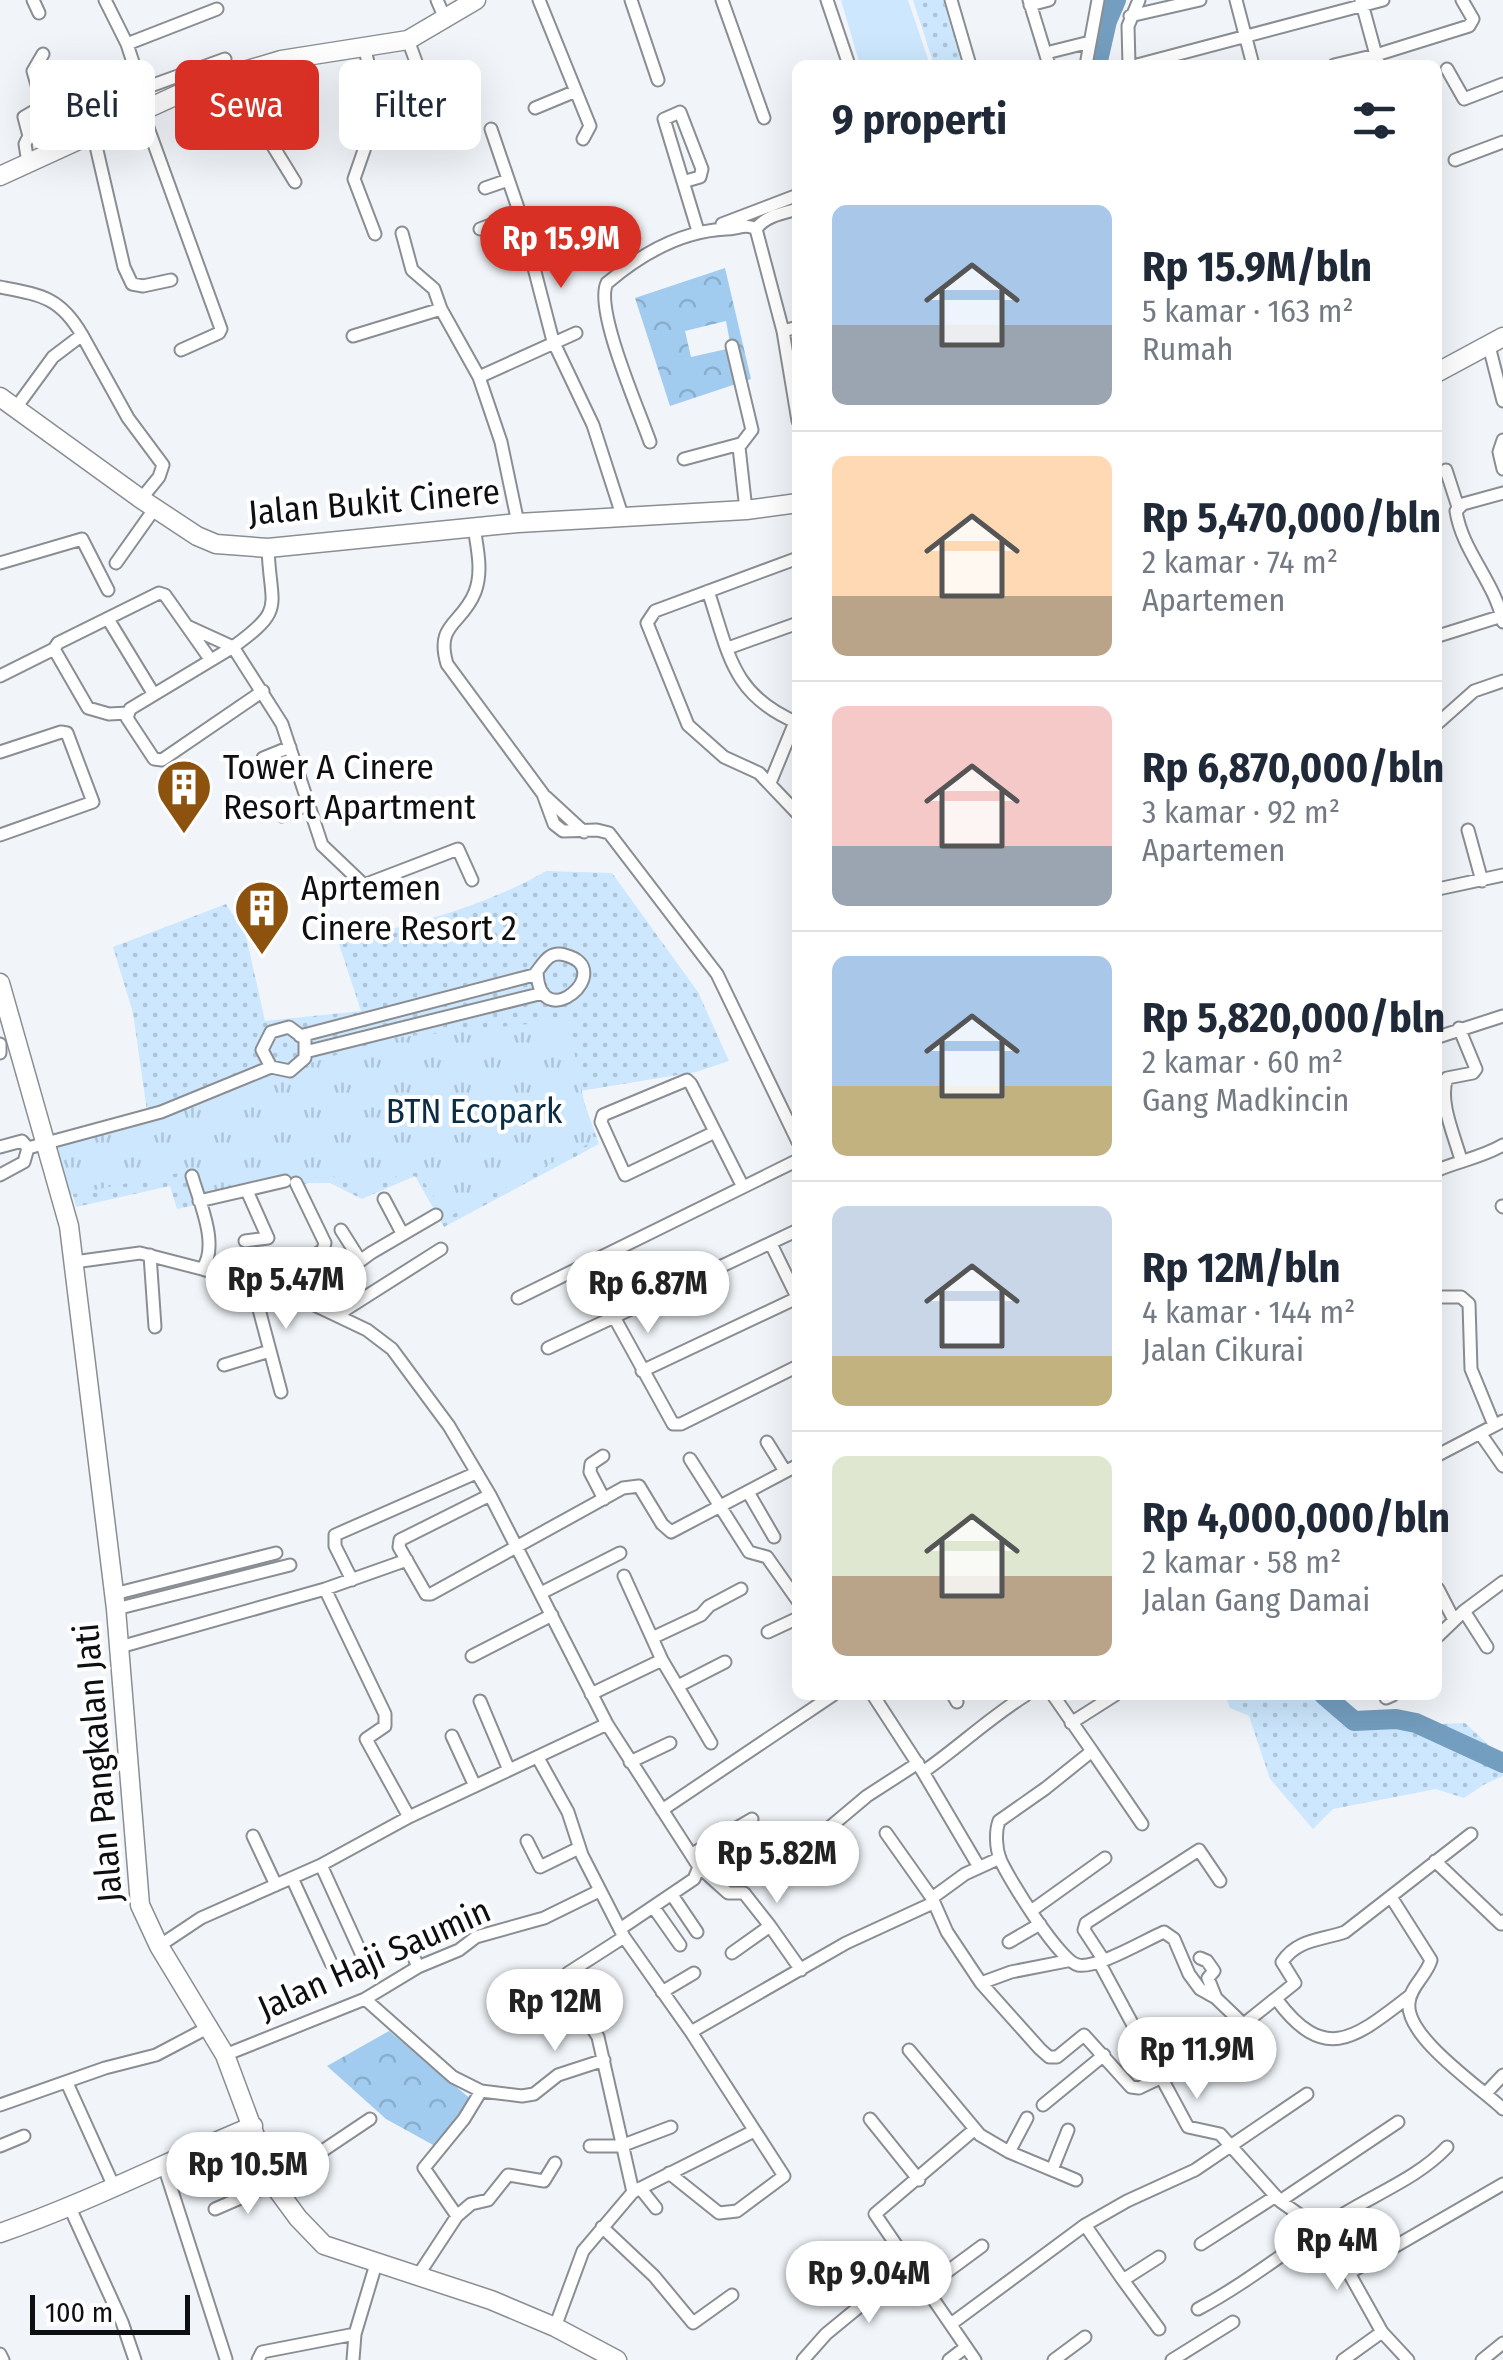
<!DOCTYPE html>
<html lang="id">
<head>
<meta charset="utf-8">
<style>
  :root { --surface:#fff; --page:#f6f6f7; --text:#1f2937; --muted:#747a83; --line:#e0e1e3; --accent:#d93025 }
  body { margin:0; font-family:"Fira Sans Condensed",sans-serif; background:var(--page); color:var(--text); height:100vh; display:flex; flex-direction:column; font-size:38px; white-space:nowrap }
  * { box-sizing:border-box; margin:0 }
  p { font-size:32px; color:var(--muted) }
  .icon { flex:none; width:55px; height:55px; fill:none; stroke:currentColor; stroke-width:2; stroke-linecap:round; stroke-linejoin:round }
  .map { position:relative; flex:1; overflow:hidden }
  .side { position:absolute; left:792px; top:60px; width:650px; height:1640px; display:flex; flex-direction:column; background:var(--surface); border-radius:15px; box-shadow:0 10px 40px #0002 }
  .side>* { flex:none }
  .top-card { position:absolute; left:30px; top:60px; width:612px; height:90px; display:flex; gap:20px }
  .scale { position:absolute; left:30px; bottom:25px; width:160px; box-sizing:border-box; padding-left:10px; border:5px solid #0d0f10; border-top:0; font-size:28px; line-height:35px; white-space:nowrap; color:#0d0f10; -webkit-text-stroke:8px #fff; paint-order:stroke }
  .price { position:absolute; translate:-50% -85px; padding:0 22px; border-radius:35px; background:#fff; color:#222; font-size:32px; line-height:65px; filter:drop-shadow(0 2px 5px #0008) }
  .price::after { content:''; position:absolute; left:50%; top:60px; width:30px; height:22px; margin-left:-15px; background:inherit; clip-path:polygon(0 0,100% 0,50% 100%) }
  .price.current { background:var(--accent); color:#fff }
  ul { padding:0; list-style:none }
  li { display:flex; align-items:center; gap:30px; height:250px; padding:0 40px }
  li+li { border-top:2px solid var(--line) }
  li span { display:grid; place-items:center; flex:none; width:280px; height:200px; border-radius:15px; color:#555 }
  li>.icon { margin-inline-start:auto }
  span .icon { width:120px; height:120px; fill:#fffc; stroke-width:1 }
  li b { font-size:42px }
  h2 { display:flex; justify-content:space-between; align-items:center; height:120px; padding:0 40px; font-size:42px }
  .chip { padding:0 35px; border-radius:15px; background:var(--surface); box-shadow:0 10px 40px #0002; font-size:35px; line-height:90px }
  .chip.current { background:var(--accent); color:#fff }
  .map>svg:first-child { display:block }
</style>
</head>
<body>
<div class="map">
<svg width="1503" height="2360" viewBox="0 0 1503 2360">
  <defs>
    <pattern id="grass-dots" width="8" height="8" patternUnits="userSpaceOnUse" patternTransform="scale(2.5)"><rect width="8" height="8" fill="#cce7fe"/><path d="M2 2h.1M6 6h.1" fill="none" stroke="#aec5d9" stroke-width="1.8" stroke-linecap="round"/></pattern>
    <pattern id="forest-crowns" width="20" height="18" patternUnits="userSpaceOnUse" patternTransform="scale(2.5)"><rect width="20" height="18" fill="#a1ccef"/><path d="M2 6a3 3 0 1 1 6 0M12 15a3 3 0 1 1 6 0" fill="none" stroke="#89aecc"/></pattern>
    <pattern id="park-tufts" width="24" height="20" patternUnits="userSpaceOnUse" patternTransform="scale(2.5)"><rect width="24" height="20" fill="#cce7fe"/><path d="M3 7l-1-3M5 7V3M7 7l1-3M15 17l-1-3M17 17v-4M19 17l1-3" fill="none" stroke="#aec5d9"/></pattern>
  </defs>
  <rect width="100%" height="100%" fill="#f1f5f9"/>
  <path fill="url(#grass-dots)" d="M913,0h30l19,65h-28z
    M546,871l66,2 86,119 31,69 -33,11 -116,19 19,53 -155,83 -29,-51 -53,23 -32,-16h-21l-132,26 -7,-23 -94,21 -19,-71 90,-25 -14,-98 -20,-66 113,-43 20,32 19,85 96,-10 -23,-70c72,-15 144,-33 208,-70z
    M1225,1695h86l35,33 119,-5 38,35v18l-18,8 -21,14 -28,-9 -103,20 -20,20 -43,-50 -21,-63 -19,-8z"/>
  <path fill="url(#forest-crowns)" fill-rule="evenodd" d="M725,268l26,111 -81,27 -35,-108zM726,321l5,27 -40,9 -6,-26z
    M389,2031l83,69 -37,46 -49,-27 -59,-53z"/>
  <path fill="url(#park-tufts)" d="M568,1020l24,122 -144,75 -33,-48 -53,21 -31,-15 -125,16 -12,-21 -125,25 -14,-53 336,-104z"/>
  <path fill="#cce7fe" d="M841,0h67l22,65h-70z"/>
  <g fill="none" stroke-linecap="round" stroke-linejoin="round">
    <path stroke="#749ebf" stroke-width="20" d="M1097,65l10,-44 9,-21
      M1324,1695l30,26 42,-2 20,4 87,40"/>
    <g stroke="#8a8e92" stroke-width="15">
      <path id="street" d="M33,0l6,13
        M105,0l22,44 21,64
        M437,0l9,21
        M539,0l51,126 -7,13
        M631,0l27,80
        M722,0l42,118
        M827,0l22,65
        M951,0l19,65
        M1029,0l20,65
        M1236,0l17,65
        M1030,5l19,-5
        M1130,16l70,-16
        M408,40l18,49
        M127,44l90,-35
        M365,50l8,33 -1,44 -18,52 21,55
        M1046,53l44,-11
        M1086,65l12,-65
        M1129,65l-1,-39 11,-26
        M1137,65l246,-65
        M1334,65l42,-10 -15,-55
        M1379,65l-3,-10 93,-29 4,-7 -11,-19
        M1447,69l17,30 39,-15
        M241,72l14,45 40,65
        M142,89l83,-30
        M535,108l41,-17
        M142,111l79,218 -2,4 -38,17
        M491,129l29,85 33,127 40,84 30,93
        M93,133l31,134 8,17 11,2 28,-6
        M1455,160l48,-18
        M28,163l-3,-19 4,-8 -5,-19 19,-11 -10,-35 10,-17
        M686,181l14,-4 2,-8 -22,-57 -16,7 34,112
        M485,188l23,-8
        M722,224l76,-29
        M480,229l40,-15
        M756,229l27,102 15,-4
        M756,229c9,-13 27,-16 42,-20
        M402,233l10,37 22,19 7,20 38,68 97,-44
        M0,287c41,8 60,10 82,48
        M783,331l15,90
        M353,336l88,-27
        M732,346l20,84 -13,17 7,63
        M1489,346l14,55
        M479,377l22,65 17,81
        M15,409l38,-52 29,-22 46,83 35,47 -4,12 -18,22
        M1503,440l-4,12 4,17
        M650,442c-11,-32 -56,-133 -43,-159 34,-29 75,-52 119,-54 12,0 19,-6 30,0
        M684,459l56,-15
        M1446,470l12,37
        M1503,493l-40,11 -7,7c6,40 39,71 47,111
        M474,527c3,21 9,44 1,65 -13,33 -40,31 -28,72l96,130 11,30 9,7 34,-1 12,3 108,141 81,168
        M268,548c2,60 19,60 -35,99l49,77 40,121 42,40 94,-36 14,31
        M798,558l-143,53 -8,12 41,102 36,32 35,16 39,41
        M0,563l82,-24 26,51
        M116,563l39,-55
        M708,591c21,62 23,104 90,132
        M108,619l45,74
        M187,626l46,21 -103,62 -3,9 27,41 8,1 101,-69
        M1438,636l64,-20
        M728,648l70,-25
        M0,676l54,-27
        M128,713l-19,1 -21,-6 -34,-59 4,-6 101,-50 6,2 45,64
        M1438,723l36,-32 29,-10
        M0,752l61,-20 6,1 26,69 -93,33
        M263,758l27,-11
        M770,783l25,-61
        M546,797l38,35
        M282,816l25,-11
        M1468,830l14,51
        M1438,889l65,-14
        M1459,1028l17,41 -3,4 -26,5c-9,23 8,59 14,82
        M300,1036l234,-61c9,-10 14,-25 31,-20 54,14 -25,83 -28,17
        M1438,1037l65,-21
        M0,1044v9
        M305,1052l238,-59
        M715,1132l-90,43 -24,-53 2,-7 84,-35 4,4 52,103
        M0,1147l22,-6 6,7
        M28,1148l133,-36 110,-45 19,4 15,-13v-19l-16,-12 -18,5 -9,18 9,17
        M1438,1170c21,-9 45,-13 65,-25
        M0,1175l24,-13 4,-14
        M192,1176c7,25 28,70 10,93
        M384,1199l18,34
        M199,1201l86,-20
        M1502,1206l1,1
        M341,1230l19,30
        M798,1230l-184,87 59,107h8l117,-58
        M245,1241l23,-3 -21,-47
        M771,1244l27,55
        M150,1255l5,72
        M74,1262l66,-9 62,16 104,32 61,29 25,19 57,77 41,69 117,229 92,143 -5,12 -74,50
        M252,1283l29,109
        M262,1286l61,-36 2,-7 -29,-60
        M1438,1297h23l8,7 2,65 23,56
        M518,1298l280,-138
        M306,1301l65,-48 65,-38
        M337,1315l104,-66
        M548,1348l66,-31
        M224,1365l46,-14
        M642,1371l155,-73
        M1480,1433l23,33
        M767,1442l18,29
        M1438,1455l65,-34
        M603,1456l-12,8 -1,8 14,27
        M690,1459l59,93 18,5 31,44
        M748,1492l26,45
        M490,1495l-90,45 -1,7 27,47h5l192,-106 16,-2 23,38 9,8 127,-67
        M624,1576l38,84 49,83
        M352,1580l-17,-34v-11l141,-62
        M325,1589l60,125v12l-19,13 43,78
        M1438,1589l16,31
        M541,1593l79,-40
        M114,1594l162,-41
        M116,1609l174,-44
        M1464,1611l23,36
        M768,1632l30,-14
        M1438,1636l26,-25 39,-29
        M652,1638l49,-23 8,-9 32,-17
        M120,1647l205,-58 82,-29
        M472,1656l80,-41
        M678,1686l47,-24
        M591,1694l71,-34
        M873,1695l50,77 56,95
        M953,1695l4,7
        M1053,1695l39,56 -46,37 -47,33c-4,11 -3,27 1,38 8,19 60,103 78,106 19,4 67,-25 86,-33l10,7 15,35 11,15 16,9 25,24 4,1 50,-40 -13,-21c15,-23 40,-22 63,-30l126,-98
        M1386,1698l7,-3
        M480,1701l29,69
        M1071,1723l44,-28
        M452,1736l23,50
        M1092,1751l50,73
        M538,1758l30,54 14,43 42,82 67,95 93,144 -47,35 -18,2 -50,-40
        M630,1762l40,-19
        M923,1772c36,-25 66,-54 103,-77
        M662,1810l171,-115
        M886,1833l46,65 15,34 34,51 59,66 9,8h8l27,-22 47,52 8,1 21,-10
        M253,1836l23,49
        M527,1841l13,26 39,-19
        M811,1843l56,-47 51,-33
        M692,1854l60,-35
        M1435,1861l66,63 2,-3
        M321,1865l40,88
        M699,1867l29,26h16l26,33
        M292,1878l39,85 5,3
        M672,1895l25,37
        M1391,1897l40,63c-4,15 -21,27 -22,43 -4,34 71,84 94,106
        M932,1898l33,-24 35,-16
        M654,1908l26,37
        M1031,1911l74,-53
        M624,1937l-56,36 -4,10 34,54 35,155
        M1009,1942l31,-18
        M405,1944l7,9 6,14
        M159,1946l42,-28 120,-53 88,-48 198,-93
        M732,1953l38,-27 31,44
        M1200,1958l7,3 7,10 -6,7 8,20
        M1103,1959l-19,-29 2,-7 113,-73 21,31
        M1099,1962l89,165 32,7 60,67 34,24 35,48 33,59 -39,28
        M981,1983l30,-11 56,-11
        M662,1992l32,-19
        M365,1999l88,78 28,14 41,5 12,-2 24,-19 46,-15
        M1277,2000c49,66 80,36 134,-5
        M691,2032l155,-89 87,-40
        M909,2050l71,85 29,17 67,28
        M225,2055l140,-56 53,-32 41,-17 17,-13 68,-19 55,-27
        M67,2083l48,106
        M1487,2092l16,-17
        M0,2105l105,-37 51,-13 55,-29
        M1043,2105l61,-50
        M870,2119l49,61
        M975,2129l-100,85 100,146
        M0,2146l24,-10
        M590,2146h31l50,-19
        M1009,2152l18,-34
        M163,2163l63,196
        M1052,2170l16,-40
        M640,2188l16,20
        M1280,2201l118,-79
        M70,2208l52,114 13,38
        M215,2209l58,-25 97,-65
        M457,2216l14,-12 17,-4 20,-25 36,6 11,-18
        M1085,2225l38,55 36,-23
        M602,2227l52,49 39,47 39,-28
        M1201,2244l75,-48
        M1349,2273l154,-89
        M417,2277l40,-61 -33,-48 40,-49 17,-28
        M1123,2280l36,49
        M925,2288l57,-42
        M1198,2309c51,-27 95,-64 144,-94 35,-22 77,-38 105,-68
        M951,2324l134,-99 42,-24 68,-31 112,-76
        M555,2327l28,-76 50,-59 121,-61
        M1382,2332l26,28
        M0,2354l3,6
        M258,2360l4,-8 93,-18
        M353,2360l2,-26 21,-70
        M803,2360l23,-26 84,-69
        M949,2360l17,-13
        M1054,2360l31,-23
        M1172,2360l61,-38
        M1482,2360l21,-17"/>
    </g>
    <g stroke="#8a8e92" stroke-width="21">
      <path id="secondary" d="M0,176l177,-81 64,-23 40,-12 127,-20 68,-40
        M1438,372l65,-35
        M0,397l141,102 56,37 19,8 52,4 250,-25 228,-13 52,-7
        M0,983l69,243 47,383 24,296 19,41 66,109 48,129 25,34 26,27 167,55 64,27 62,33
        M0,2233c87,-30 168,-72 253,-107"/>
    </g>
    <use href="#street" stroke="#fff" stroke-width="11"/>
    <use href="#secondary" stroke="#fff" stroke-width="18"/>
  </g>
  <defs>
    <g id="building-pin" transform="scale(2.875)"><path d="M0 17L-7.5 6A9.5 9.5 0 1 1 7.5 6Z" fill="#8d530e" stroke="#fff"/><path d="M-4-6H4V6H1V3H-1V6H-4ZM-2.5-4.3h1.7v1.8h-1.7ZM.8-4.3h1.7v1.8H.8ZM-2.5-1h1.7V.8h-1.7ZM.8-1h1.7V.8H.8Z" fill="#fff"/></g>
  </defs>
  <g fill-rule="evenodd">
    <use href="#building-pin" x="184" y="787"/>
    <use href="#building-pin" x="262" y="908"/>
  </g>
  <g text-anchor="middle" stroke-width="8" stroke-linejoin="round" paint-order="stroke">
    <g font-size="35" fill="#0d0f10" stroke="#fff">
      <text transform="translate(374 502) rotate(-5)" y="12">Jalan Bukit Cinere</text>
      <text transform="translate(98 1763) rotate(-95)" y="12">Jalan Pangkalan Jati</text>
      <text transform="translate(374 1959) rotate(-24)" y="12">Jalan Haji Saumin</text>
    </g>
    <g font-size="35" fill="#0d0f10" stroke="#fff" text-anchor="start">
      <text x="223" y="779">Tower A Cinere<tspan x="223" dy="40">Resort Apartment</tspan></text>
      <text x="301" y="900">Aprtemen<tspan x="301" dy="40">Cinere Resort 2</tspan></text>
    </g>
    <g font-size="35" fill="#0a2d45" stroke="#fff">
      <text x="474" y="1123">BTN Ecopark</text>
    </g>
  </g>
</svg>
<div class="scale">100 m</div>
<b class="price current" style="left:561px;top:291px">Rp 15.9M</b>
<b class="price" style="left:286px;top:1332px">Rp 5.47M</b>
<b class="price" style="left:648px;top:1336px">Rp 6.87M</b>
<b class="price" style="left:777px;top:1906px">Rp 5.82M</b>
<b class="price" style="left:555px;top:2054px">Rp 12M</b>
<b class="price" style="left:1197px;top:2102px">Rp 11.9M</b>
<b class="price" style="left:248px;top:2217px">Rp 10.5M</b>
<b class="price" style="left:1337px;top:2293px">Rp 4M</b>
<b class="price" style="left:869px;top:2326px">Rp 9.04M</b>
<div class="top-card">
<a class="chip">Beli</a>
<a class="chip current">Sewa</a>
<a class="chip">Filter</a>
</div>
<section class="side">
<h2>9 properti<svg class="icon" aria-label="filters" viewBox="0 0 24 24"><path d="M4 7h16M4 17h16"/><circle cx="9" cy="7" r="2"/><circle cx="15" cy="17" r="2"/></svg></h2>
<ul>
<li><span style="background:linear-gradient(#a9c7e8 60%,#9aa5b1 0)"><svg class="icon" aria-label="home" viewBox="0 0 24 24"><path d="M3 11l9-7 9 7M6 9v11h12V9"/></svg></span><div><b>Rp 15.9M/bln</b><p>5 kamar · 163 m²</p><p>Rumah</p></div></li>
<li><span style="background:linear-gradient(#ffd9b3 70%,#b9a48a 0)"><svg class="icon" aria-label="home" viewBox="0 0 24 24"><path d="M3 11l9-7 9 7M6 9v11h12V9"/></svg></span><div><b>Rp 5,470,000/bln</b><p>2 kamar · 74 m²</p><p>Apartemen</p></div></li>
<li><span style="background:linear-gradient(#f6c9c9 70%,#9aa5b1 0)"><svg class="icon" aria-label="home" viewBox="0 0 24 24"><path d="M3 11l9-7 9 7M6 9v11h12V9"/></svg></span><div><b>Rp 6,870,000/bln</b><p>3 kamar · 92 m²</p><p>Apartemen</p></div></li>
<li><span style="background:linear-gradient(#a9c7e8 65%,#c2b280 0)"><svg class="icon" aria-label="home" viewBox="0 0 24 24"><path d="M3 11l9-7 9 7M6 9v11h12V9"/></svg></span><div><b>Rp 5,820,000/bln</b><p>2 kamar · 60 m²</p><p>Gang Madkincin</p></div></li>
<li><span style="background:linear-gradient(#c9d6e8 75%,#c2b280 0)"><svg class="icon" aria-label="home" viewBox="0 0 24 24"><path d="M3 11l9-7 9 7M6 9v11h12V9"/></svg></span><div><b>Rp 12M/bln</b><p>4 kamar · 144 m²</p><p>Jalan Cikurai</p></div></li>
<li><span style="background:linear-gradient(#dfe7d0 60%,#b9a48a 0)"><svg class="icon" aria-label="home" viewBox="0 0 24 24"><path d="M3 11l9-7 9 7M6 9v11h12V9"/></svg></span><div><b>Rp 4,000,000/bln</b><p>2 kamar · 58 m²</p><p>Jalan Gang Damai</p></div></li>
</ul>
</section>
</div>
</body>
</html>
